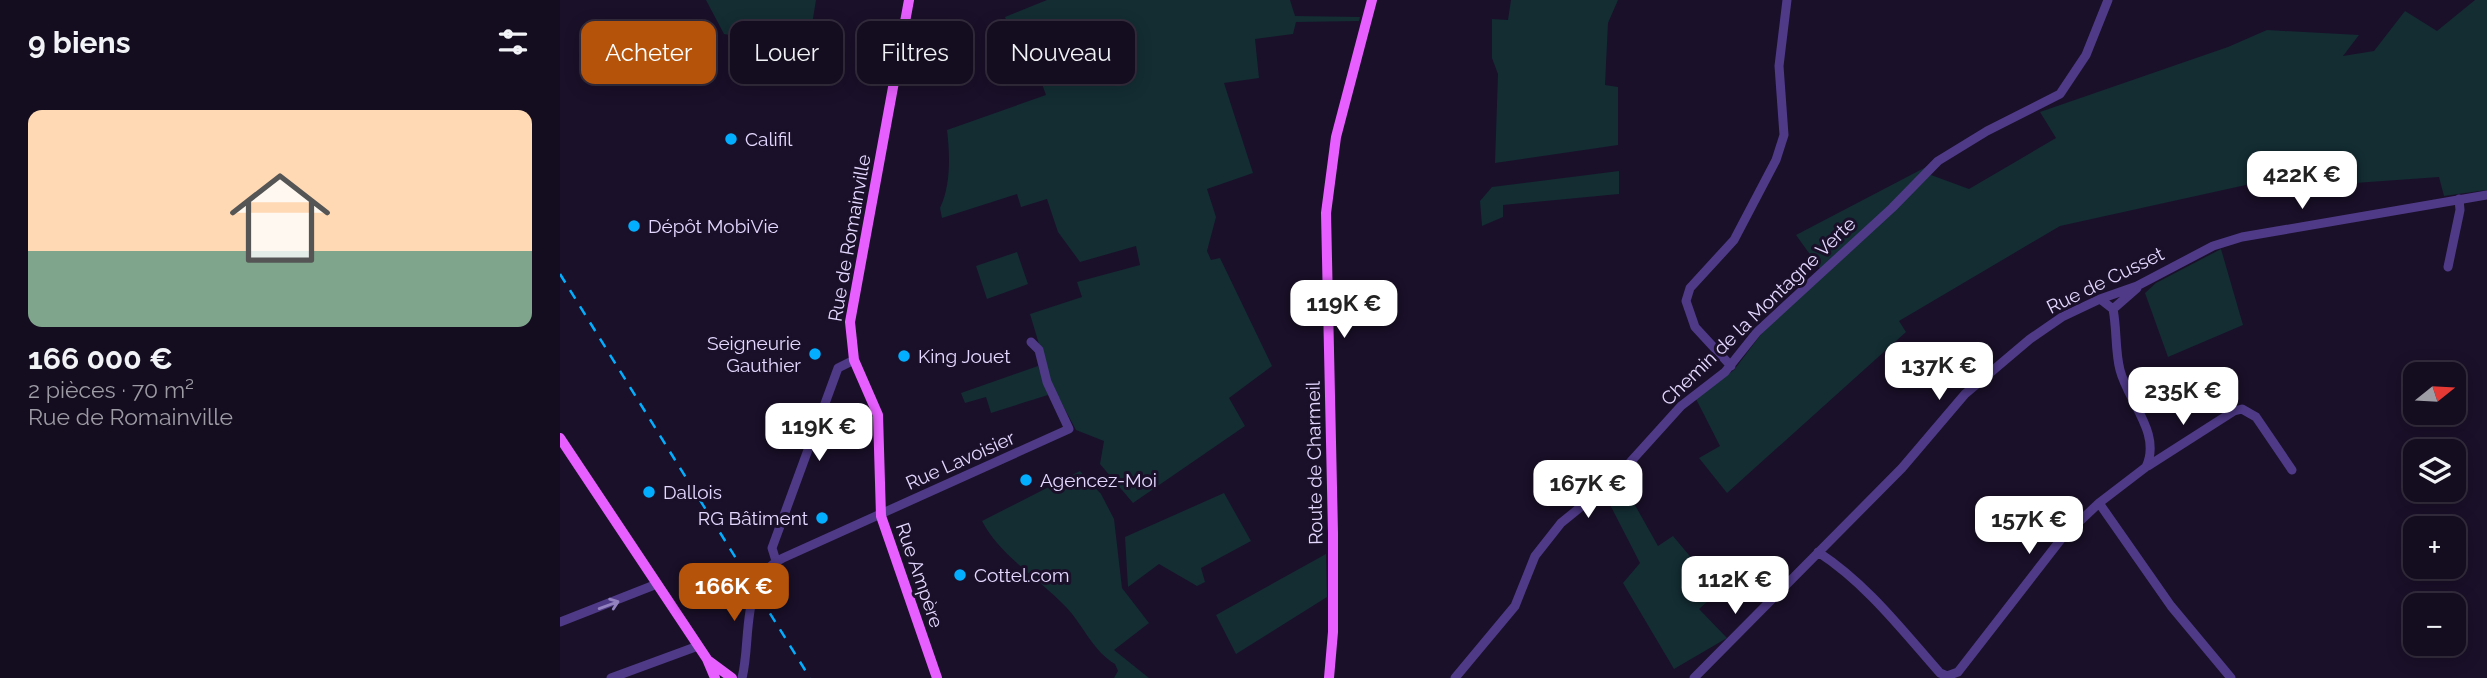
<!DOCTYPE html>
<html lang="fr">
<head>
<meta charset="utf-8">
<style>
  :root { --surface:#140c1f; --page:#1d1528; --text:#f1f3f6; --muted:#9d9ba4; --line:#332c3d; --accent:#b45309 }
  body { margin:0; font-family:Raleway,sans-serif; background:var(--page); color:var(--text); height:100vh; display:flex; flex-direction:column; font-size:26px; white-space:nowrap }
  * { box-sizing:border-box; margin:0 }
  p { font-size:23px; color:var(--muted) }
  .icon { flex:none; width:38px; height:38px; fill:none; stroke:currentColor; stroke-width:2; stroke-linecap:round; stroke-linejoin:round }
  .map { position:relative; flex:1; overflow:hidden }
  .details { display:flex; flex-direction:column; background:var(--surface); width:560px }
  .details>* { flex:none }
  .banner { position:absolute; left:21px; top:21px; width:665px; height:63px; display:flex; gap:14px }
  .needle { width:46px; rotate:72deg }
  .buttons { position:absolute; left:1843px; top:362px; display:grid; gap:14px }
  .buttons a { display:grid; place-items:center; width:63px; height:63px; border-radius:14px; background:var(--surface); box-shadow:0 4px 18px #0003,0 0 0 2px var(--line); font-size:35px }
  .price { position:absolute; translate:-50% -60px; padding:0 16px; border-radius:14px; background:#fff; color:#222; font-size:23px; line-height:46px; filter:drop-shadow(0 2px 4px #0008) }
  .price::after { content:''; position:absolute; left:50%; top:42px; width:21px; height:16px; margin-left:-10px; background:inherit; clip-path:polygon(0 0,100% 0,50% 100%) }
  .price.on { background:var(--accent); color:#fff }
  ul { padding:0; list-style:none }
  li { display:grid; align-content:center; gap:14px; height:371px; padding:0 28px }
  li span { display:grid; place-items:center; height:217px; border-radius:14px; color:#555 }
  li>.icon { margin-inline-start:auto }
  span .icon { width:126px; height:126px; fill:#fffc; stroke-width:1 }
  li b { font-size:30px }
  h2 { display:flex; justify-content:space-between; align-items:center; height:84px; padding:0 28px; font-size:30px }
  .chip { padding:0 24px; border-radius:14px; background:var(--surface); box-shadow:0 4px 18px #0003,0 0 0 2px var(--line); font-size:24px; line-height:63px }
  .chip.on { background:var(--accent); color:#fff }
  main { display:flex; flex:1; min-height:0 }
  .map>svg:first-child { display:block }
</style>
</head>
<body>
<main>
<section class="details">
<h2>9 biens<svg class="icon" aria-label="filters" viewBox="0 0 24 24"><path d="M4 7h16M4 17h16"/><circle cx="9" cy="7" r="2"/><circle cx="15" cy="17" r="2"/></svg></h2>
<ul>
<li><span style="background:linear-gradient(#ffd9b3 65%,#7fa58c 0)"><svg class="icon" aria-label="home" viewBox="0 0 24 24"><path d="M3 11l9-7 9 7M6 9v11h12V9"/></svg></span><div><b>166 000 €</b><p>2 pièces · 70 m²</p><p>Rue de Romainville</p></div></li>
</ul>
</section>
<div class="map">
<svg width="1927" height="678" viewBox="0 0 1927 678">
  <rect width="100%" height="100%" fill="#1a1029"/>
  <path fill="#132d33" d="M146,0h110l-8,49 -84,-15z
    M487,0h243l5,16 65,1 -1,4 -63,1 -3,12 -38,5 4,39 -35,5 29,90 -46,16 9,28 -9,34 4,9 9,-2 52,108 -43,32 16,28 -112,77 -33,-39 4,-23 -28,-11 -26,-49 -20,-67 52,-17 -5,-15 63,-17 -4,-19 -56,16 -22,-30 -11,-33 -26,8 -4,-13 -75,24 -2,-10c11,-23 10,-53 7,-78l99,-35 -22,-61h-12l-7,-17z
    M951,0h107l-10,23 -3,62 13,2v58l-123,18 3,-89 -6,-16v-39l16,1z
    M1915,0h12v190l-43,6 -5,-19 -98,7 -5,-12 -28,-3 -26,8 -222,49 -161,95 7,11 -179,161 -28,-35 21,-12 -24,-47 38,-29 28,-37 62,-59 -28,-39 132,-69 3,9 38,14 87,-51 -16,-26 188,-65 39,-17 92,5 -16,21 31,-5 31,-40 32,20z
    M1059,171v23l-116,11v12l-21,9 -2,-25 12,-14z
    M1661,249l22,76 -75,32 -23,-64 11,-10z
    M457,252l11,32 -41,15 -11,-33z
    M478,366l10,29 -57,18 -5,-16 -21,6 -4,-10z
    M520,471l21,23 13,25 8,69 27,35 -35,27 35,28h-35l4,-7 -3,-7c-22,-13 -32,-39 -49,-57 -27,-29 -66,-51 -84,-86z
    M1062,482l36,64 15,-10 46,55 -20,18 28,29 -53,31 -51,-86 17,-20 -35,-68z
    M664,493l27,48 -50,27 4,14 -8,4 -38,-22 -31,23 -3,-50z
    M766,554l1,43 -91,57 -20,-39z"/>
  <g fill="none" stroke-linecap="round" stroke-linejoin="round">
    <path stroke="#4f3a88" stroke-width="9" d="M1888,267l12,-57 -1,-11
      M1553,309l24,-21
      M1171,366l-36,-39 -9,-26 4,-13 44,-48 42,-80 8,-25 -5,-69 8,-66
      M1588,466l86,-55 8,-2 14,8 36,53
      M1539,503l72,103 60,72
      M1258,552c49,32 84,78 122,121l7,3 11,-4 104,-134 37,-35 47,-36c16,-34 -18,-65 -26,-97 -5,-19 -3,-41 -7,-61l-13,-10
      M216,561l-4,-13 66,-180 16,-8
      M0,622l97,-38
      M51,678l87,-32
      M182,678c10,-39 -3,-99 41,-120l286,-129 -22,-47 -8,-32 -8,-8
      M895,678l60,-72 20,-50 26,-33 54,-44 66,-73 44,-34 32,-40 135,-124 46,-47 49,-30 73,-37 26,-39 22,-55
      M1134,678l208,-210 63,-74 65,-55 32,-22 38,-18 37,-13 76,-40 29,-9 245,-42"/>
    <path stroke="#e75fff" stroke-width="10" d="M349,0l-59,322 4,38 24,55 3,101 56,162
      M0,438l147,221 8,19
      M149,661l23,17
      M769,678l4,-46v-99l-7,-320 10,-76 36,-137"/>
    <path stroke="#04aeff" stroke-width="2.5" stroke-dasharray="10 9" stroke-linecap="butt" d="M0,274l250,404"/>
  </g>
  <defs><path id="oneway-shaft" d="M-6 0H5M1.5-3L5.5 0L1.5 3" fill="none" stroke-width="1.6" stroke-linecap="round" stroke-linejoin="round" transform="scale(1.75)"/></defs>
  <use stroke="#9281be" href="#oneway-shaft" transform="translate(49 605) rotate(-20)"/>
  <g fill="#04aeff" stroke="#1a1029" stroke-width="2.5">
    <circle cx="171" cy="139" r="7"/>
    <circle cx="74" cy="226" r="7"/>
    <circle cx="255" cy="354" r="7"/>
    <circle cx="344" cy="356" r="7"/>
    <circle cx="466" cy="480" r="7"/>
    <circle cx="89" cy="492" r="7"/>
    <circle cx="262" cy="518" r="7"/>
    <circle cx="400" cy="575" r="7"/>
  </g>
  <g text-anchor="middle" stroke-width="6" stroke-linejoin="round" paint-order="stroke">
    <g font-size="19" fill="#e5d8ff" stroke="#1a1029" text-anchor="start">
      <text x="185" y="146">Califil</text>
      <text x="88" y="233">Dépôt MobiVie</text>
      <text x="241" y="350" text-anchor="end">Seigneurie<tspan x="241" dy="22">Gauthier</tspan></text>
      <text x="358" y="363">King Jouet</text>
      <text x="480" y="487">Agencez-Moi</text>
      <text x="103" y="499">Dallois</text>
      <text x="248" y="525" text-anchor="end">RG Bâtiment</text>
      <text x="414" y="582">Cottel.com</text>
    </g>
    <g font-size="19" fill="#e5d8ff" stroke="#1a1029">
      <text transform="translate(289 238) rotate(-80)" y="7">Rue de Romainville</text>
      <text transform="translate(1545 280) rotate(-26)" y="7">Rue de Cusset</text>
      <text transform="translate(1198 311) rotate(-44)" y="7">Chemin de la Montagne Verte</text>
      <text transform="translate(400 460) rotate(-24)" y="7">Rue Lavoisier</text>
      <text transform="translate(754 463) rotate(-91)" y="7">Route de Charmeil</text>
      <text transform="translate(360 575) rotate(71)" y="7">Rue Ampère</text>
    </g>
  </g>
</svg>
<div class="buttons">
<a><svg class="needle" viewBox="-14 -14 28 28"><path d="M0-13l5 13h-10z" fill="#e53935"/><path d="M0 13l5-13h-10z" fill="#9d9ba4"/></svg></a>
<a><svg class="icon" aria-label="layers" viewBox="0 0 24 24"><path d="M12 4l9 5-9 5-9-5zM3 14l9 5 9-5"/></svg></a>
<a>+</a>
<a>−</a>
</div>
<b class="price" style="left:1742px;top:211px">422K €</b>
<b class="price" style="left:784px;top:340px">119K €</b>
<b class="price" style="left:1379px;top:402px">137K €</b>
<b class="price" style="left:1623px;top:427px">235K €</b>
<b class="price" style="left:259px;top:463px">119K €</b>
<b class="price" style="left:1028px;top:520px">167K €</b>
<b class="price" style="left:1469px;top:556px">157K €</b>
<b class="price" style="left:1175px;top:616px">112K €</b>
<b class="price on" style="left:174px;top:623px">166K €</b>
<div class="banner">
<a class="chip on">Acheter</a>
<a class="chip">Louer</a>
<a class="chip">Filtres</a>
<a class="chip">Nouveau</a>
</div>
</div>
</main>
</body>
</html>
